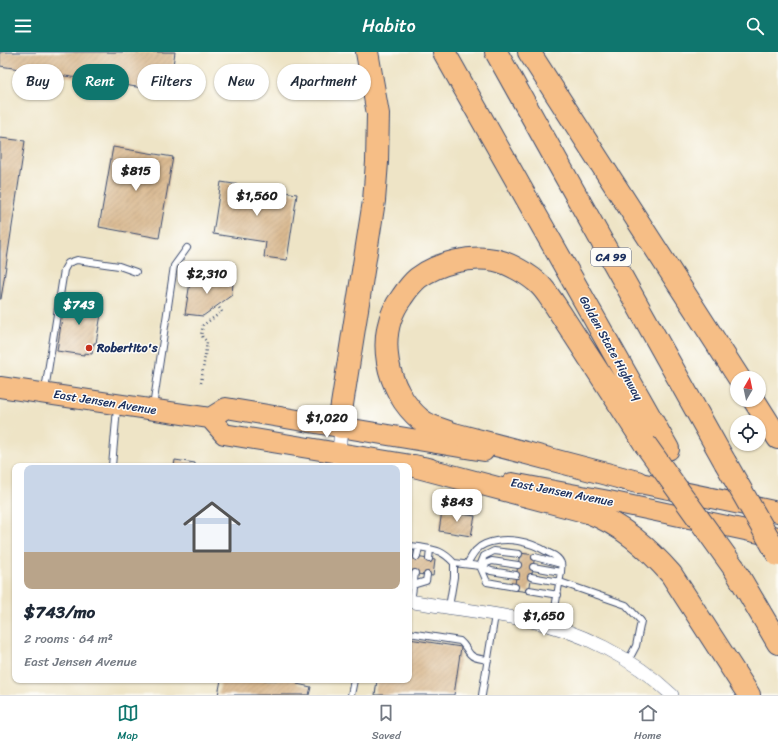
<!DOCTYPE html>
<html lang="en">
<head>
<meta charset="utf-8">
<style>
  :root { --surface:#fff; --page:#f2f2f3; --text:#1f2937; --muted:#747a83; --line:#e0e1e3; --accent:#0f766e }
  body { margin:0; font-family:Sriracha,sans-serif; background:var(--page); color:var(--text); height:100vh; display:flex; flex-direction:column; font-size:15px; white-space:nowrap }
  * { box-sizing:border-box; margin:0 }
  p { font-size:13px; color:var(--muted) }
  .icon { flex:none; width:22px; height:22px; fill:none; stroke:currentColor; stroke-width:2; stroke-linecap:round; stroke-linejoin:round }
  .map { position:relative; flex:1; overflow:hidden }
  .panel { position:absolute; left:12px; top:411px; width:400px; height:220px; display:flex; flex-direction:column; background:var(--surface); border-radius:8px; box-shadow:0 1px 3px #0004 }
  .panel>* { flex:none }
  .hud { position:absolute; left:12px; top:12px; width:400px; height:36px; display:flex; gap:8px }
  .needle { width:26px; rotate:9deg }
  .tools { position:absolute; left:730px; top:319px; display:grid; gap:8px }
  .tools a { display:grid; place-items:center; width:36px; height:36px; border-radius:50%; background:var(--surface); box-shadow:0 1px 3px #0004; font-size:20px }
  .price { position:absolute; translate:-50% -34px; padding:0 9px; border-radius:8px; background:#fff; color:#222; font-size:13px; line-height:26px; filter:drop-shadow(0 1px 2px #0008) }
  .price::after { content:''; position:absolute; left:50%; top:24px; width:12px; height:9px; margin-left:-6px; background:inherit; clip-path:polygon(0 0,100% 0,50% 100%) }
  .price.current { background:var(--accent); color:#fff }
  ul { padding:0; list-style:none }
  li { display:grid; align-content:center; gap:8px; height:212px; padding:0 12px }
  li span { display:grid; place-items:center; height:124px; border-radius:8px; color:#555 }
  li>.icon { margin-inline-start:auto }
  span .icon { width:72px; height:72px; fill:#fffc; stroke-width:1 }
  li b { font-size:17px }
  .chip { padding:0 14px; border-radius:18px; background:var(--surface); box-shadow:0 1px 3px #0004; font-size:14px; line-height:36px }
  .chip.current { background:var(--accent); color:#fff }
  header { display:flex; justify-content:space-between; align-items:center; height:52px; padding:0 12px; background:var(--accent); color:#fff; font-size:18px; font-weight:600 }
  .menu { display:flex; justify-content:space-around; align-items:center; height:56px; border-top:1px solid var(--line); background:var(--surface); font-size:11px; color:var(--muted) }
  .menu a { display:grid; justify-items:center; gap:2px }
  .menu .current { color:var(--accent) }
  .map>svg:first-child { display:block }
</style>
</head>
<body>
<header><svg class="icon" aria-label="menu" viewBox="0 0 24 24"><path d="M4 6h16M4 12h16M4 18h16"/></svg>Habito<svg class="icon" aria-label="search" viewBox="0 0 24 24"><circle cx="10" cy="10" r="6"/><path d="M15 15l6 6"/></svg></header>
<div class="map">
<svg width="778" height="643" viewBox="0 0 778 643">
  <defs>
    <pattern id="building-hatch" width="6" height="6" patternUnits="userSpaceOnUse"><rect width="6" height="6" fill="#d9b991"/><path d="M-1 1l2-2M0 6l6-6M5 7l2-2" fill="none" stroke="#ba9f7f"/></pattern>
  </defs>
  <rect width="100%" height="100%" fill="#fdfcf7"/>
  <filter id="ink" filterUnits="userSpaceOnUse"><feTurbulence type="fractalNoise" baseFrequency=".025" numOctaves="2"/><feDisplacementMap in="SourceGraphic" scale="8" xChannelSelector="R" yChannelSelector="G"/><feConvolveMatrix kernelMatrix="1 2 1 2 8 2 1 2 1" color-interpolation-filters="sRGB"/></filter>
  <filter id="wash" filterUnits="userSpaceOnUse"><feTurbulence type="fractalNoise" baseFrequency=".012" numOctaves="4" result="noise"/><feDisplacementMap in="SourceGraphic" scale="16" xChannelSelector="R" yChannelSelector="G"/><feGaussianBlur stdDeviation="0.9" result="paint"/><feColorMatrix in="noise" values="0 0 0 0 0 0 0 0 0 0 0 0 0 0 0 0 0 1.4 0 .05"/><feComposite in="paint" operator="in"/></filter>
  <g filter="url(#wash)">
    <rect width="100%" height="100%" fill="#eee4c6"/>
    <g id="blocks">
      <path fill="url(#building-hatch)" d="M0,0h175l-6,40 -169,-26z
        M0,86l25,3 -24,158h-1z
        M113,95l60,10 -14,81 -60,-11z
        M221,130l76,12 -10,66 -23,-3 2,-15 -53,-8z
        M191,224l42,6 -1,13 -29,21 -18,-2z
        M65,246l38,5 -7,40h-2l-2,11 -8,-1v2l-27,-4z
        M175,408l20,3v3h-21z
        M442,459l33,5 -4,20 -32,-5z
        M520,501l15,2 -6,37 -15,-2z
        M409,504l26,4 -2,16 -24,-3z
        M409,587l52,8 -7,48h-79l2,-15h32z
        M221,628h77l-1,4 14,3 -2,8h-91z"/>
    </g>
  </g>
  <g filter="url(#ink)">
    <use href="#blocks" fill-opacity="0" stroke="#3b4a6e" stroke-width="1"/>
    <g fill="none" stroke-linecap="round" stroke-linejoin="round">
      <g stroke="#3b4a6e" stroke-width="8">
        <path id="lane" d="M45,338l19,-120 4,-7 9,-3 42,6 17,6
          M153,355l21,-141 13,-18
          M112,414l5,-58
          M409,502l1,-8 9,1
          M417,505l2,-10c17,3 23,3 35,16v14l-5,30
          M535,505l26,7
          M429,507l1,-10
          M454,511l26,3 11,5 25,4
          M467,512c5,-8 8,-16 18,-20 22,-8 45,-3 64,9 5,2 10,5 12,10 1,2 0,6 0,9l-9,54
          M480,514l12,-5 26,4
          M533,515l28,5
          M531,525l29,5 66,23 15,16 -5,25 -8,15
          M409,530l4,3 13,-4 1,-6
          M515,535l-28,-5 -7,-16 4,-10 10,-5 25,3
          M529,538l29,5
          M411,550l4,-29
          M409,581l51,8c5,4 6,8 10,13 4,5 12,5 18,6
          M351,643l3,-15
          M482,643l13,-80"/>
      </g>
      <g stroke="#3b4a6e" stroke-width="14">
        <path id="street" d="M338,414l3,-39
          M409,549c39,7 78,11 117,19 53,10 107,38 146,75"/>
      </g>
      <g stroke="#3b4a6e" stroke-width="22">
        <path id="primary" d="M0,335l210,31 14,16 205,34
          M210,366l16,-10 258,43
          M621,427l157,33
          M512,431l97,18 169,36"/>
      </g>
      <g stroke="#3b4a6e" stroke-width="24">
        <path id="highway" d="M444,0l224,397
          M496,0l229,410
          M529,0l210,326
          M754,348l24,38
          M341,375v-16l33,-210 3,-39 1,-48 -11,-62
          M414,414l174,46c34,13 59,35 83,62l78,121
          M637,430l-183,-48c-11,-4 -24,-7 -33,-14 -35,-29 -47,-86 -19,-123 4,-6 10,-14 16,-19 20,-15 53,-23 77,-18 14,3 35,15 45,25 6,6 10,13 15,20l90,139
          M734,516l44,75"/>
      </g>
      <path stroke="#3b4a6e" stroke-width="2.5" stroke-dasharray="1 3" stroke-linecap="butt" d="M201,331l6,-41 -6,-7 2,-10 19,-13 -4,-6"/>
      <use href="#lane" stroke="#fff" stroke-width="6"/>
      <use href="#street" stroke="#fff" stroke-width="13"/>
      <use href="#primary" stroke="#f6be86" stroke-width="20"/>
      <use href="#highway" stroke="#f6be86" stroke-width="22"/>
      <g stroke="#3b4a6e" stroke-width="24" stroke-linecap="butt">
        <path id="highway-bridge" d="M645,392l89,124
          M725,410l53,93"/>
      </g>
      <use href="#highway-bridge" stroke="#f6be86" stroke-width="22"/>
    </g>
  </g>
  <circle fill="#c8321e" stroke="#fdfcf7" stroke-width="1.5" cx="89" cy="296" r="4"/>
  <g text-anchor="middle" stroke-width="3" stroke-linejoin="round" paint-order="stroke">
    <rect fill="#fdfcf7" stroke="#5f6c8c" stroke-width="1" x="591" y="196" width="40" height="18" rx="3"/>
    <g font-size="11" font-weight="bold" fill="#1b2f5e">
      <text x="611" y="209">CA 99</text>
    </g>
    <g font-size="12" font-weight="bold" fill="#1b2f5e" stroke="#fdfcf7" text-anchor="start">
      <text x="97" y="300">Robertito's</text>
    </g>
    <g font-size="12" fill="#1b2f5e" stroke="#fdfcf7">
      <text transform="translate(611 296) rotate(61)" y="4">Golden State Highway</text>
      <text transform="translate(105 350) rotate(9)" y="4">East Jensen Avenue</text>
      <text transform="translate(562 440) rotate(11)" y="4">East Jensen Avenue</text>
    </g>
  </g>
</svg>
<div class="tools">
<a><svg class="needle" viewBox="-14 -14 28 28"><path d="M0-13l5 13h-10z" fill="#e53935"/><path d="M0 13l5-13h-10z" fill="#747a83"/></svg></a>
<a><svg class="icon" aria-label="locate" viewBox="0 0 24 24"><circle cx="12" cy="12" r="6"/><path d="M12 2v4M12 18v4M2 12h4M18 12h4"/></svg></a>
</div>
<b class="price" style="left:136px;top:140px">$815</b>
<b class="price" style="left:257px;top:165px">$1,560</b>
<b class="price" style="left:207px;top:243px">$2,310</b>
<b class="price current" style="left:79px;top:274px">$743</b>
<b class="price" style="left:327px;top:387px">$1,020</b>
<b class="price" style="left:457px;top:471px">$843</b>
<b class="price" style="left:544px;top:585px">$1,650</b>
<div class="hud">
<a class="chip">Buy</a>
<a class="chip current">Rent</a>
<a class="chip">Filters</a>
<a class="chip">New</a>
<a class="chip">Apartment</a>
</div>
<section class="panel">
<ul>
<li><span style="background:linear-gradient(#c9d6e8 70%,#b9a48a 0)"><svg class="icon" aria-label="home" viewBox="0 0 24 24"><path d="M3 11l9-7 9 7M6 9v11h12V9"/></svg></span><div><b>$743/mo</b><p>2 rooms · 64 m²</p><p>East Jensen Avenue</p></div></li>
</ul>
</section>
</div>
<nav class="menu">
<a class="current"><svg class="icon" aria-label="map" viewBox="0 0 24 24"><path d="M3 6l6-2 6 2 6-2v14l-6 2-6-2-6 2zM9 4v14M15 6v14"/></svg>Map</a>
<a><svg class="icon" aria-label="saved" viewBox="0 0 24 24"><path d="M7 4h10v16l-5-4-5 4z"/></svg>Saved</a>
<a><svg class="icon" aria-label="home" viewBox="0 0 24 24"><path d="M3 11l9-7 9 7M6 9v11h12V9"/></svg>Home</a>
</nav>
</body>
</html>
